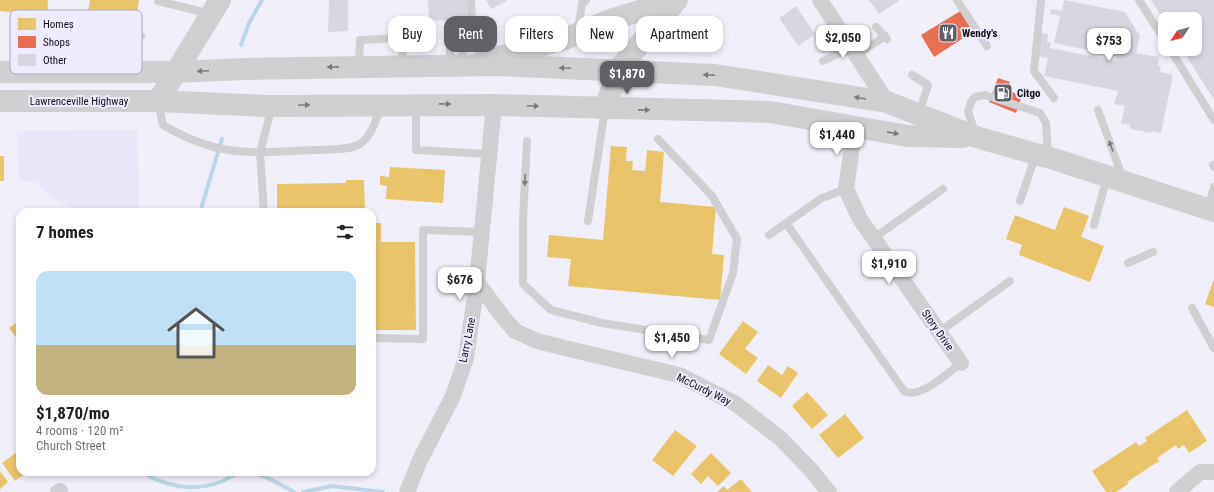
<!DOCTYPE html>
<html lang="en">
<head>
<meta charset="utf-8">
<style>
  :root { --surface:#fff; --page:#f2f2f2; --text:#202124; --muted:#757577; --line:#e0e0e0; --accent:#616067 }
  body { margin:0; font-family:"Roboto Condensed",sans-serif; background:var(--page); color:var(--text); height:100vh; display:flex; flex-direction:column; font-size:15px; white-space:nowrap }
  * { box-sizing:border-box; margin:0 }
  p { font-size:13px; color:var(--muted) }
  .icon { flex:none; width:22px; height:22px; fill:none; stroke:currentColor; stroke-width:2; stroke-linecap:round; stroke-linejoin:round }
  .map { position:relative; flex:1; overflow:hidden }
  .sheet { position:absolute; left:16px; top:208px; width:360px; height:268px; display:flex; flex-direction:column; background:var(--surface); border-radius:12px; box-shadow:0 2px 6px #0003 }
  .sheet>* { flex:none }
  .guide { position:absolute; left:388px; top:16px; width:380px; height:36px; display:flex; gap:8px }
  .needle { width:26px; rotate:234deg }
  .controls { position:absolute; left:1158px; top:12px; display:grid; gap:8px }
  .controls a { display:grid; place-items:center; width:44px; height:44px; border-radius:8px; background:var(--surface); box-shadow:0 2px 6px #0003; font-size:20px }
  .price { position:absolute; translate:-50% -34px; padding:0 9px; border-radius:8px; background:#fff; color:#222; font-size:13px; line-height:26px; filter:drop-shadow(0 1px 2px #0008) }
  .price::after { content:''; position:absolute; left:50%; top:24px; width:12px; height:9px; margin-left:-6px; background:inherit; clip-path:polygon(0 0,100% 0,50% 100%) }
  .price.current { background:var(--accent); color:#fff }
  ul { padding:0; list-style:none }
  li { display:grid; align-content:center; gap:8px; height:212px; padding:0 20px }
  li+li { border-top:1px solid var(--line) }
  li span { display:grid; place-items:center; height:124px; border-radius:12px; color:#555 }
  li>.icon { margin-inline-start:auto }
  span .icon { width:72px; height:72px; fill:#fffc; stroke-width:1 }
  li b { font-size:17px }
  h2 { display:flex; justify-content:space-between; align-items:center; height:48px; padding:0 20px; font-size:17px }
  .tag { padding:0 14px; border-radius:12px; background:var(--surface); box-shadow:0 2px 6px #0003; font-size:14px; line-height:36px }
  .tag.current { background:var(--accent); color:#fff }
  .map>svg:first-child { display:block }
</style>
</head>
<body>
<div class="map">
<svg width="1214" height="492" viewBox="0 0 1214 492">
  <rect width="100%" height="100%" fill="#f0eff9"/>
  <path fill="#e8e6f8" d="M138,130l1,82h-54l-11,-3 -26,-14 -13,-13 -16,-2 -2,-49z"/>
  <path fill="#e9c46a" d="M0,0h48l-1,15 -47,-4z
    M90,0h49l-4,26 -27,-4 -1,7 -21,-4z
    M611,146l16,1 -1,14h7l-1,9 13,1 2,-21 17,2 -4,50 56,5 -4,47 12,1 -4,45 -152,-14 3,-27 -24,-2 2,-22 54,5z
    M0,156h4v25h-4z
    M390,167l55,3 -2,33 -57,-4 1,-13 -7,-1v-9l9,1z
    M346,180h18l1,32h-88v-28l69,-1z
    M1064,207l25,9 -8,21 23,9 -14,36 -71,-27 3,-10 -16,-6 9,-24 40,15z
    M372,223h9v19h34l1,88h-44z
    M1214,279v28l-9,-3z
    M20,320v23l-11,-15z
    M743,321l15,11 -13,17 13,9 -12,16 -27,-20z
    M768,365l14,10 6,-9 10,7 -17,25 -24,-17z
    M807,392l21,23 -16,14 -20,-23z
    M1187,410l20,31 -18,12 -5,-8 -6,4 -2,-4 -19,13 2,3 -32,21 1,2 -12,8h-10l-14,-21 44,-29 3,4 8,-5 -2,-3z
    M845,414l19,24 -26,20 -19,-23z
    M675,430l22,16 -24,30 -21,-16z
    M20,450v22h7l-12,9 -13,-18z
    M711,453l20,20 -13,13 -10,-10 -7,8 -10,-10z
    M0,471l8,11 -8,7z
    M741,479l11,13h-35l7,-6 3,4z"/>
  <path fill="#e76f51" d="M962,10l12,21 -40,26 -13,-22z
    M998,78l12,4 -3,8 15,6 -6,17 -27,-11z"/>
  <g fill="none" stroke-linecap="round" stroke-linejoin="round">
    <path stroke="#bbd6e6" stroke-width="4" d="M241,45l8,-22 13,-23
      M200,212l22,-73
      M142,472c26,16 53,20 81,9 6,-3 14,-9 20,-9 18,0 36,12 51,20
      M303,492l29,-6 51,6"/>
  </g>
  <path fill="#d8d7e1" d="M329,0h19v31l-20,1z
    M428,0h39l1,19 -39,2z
    M486,0h20l1,1 -16,8z
    M869,0h31l-21,14z
    M1064,0l61,12 15,24 -4,17 23,4 -1,9 3,1 -1,5 13,3 -12,58 -9,-2 -1,2 -21,-4v-4l-9,-2 4,-17 -11,-2 4,-13 -74,-15 4,-18 -9,-1 2,-24 7,1 -1,8 4,1 -1,5 65,13 1,-5 -62,-13 6,-27 -10,-2 1,-5 11,2z
    M1151,0h63v100l-32,-51h13v-30h-30v3z
    M796,6l19,28 -17,12 -19,-28z"/>
  <g fill="none" stroke-linecap="round" stroke-linejoin="round">
    <path stroke="#d0d0d2" stroke-width="8" d="M957,0l30,46
      M1041,0l-7,71 20,27
      M1139,0l26,41
      M158,1l53,13
      M876,27l11,12
      M578,31l4,-28 4,-3
      M1170,49l44,71
      M857,55l28,-19
      M823,61l29,-14
      M450,64v-24l13,-1
      M462,64l1,-25 9,-20 -1,-19
      M359,67l1,-27 42,-2 1,27
      M70,71l13,-33 58,-2
      M912,75l16,10 -9,29
      M158,102l5,23c56,33 88,28 150,25 14,-1 32,1 45,-5 13,-6 18,-26 23,-38
      M416,106v44l73,4
      M1098,110l25,69
      M975,133l-7,-22 3,-9 4,-5 10,-2 55,18 6,10 2,34
      M527,141l-4,78v65l28,26 51,13 107,17 24,-67 4,-34 -25,-43 -54,-57
      M1213,165l1,2
      M1020,201l16,-47
      M1208,208l6,-21
      M264,212l-4,-59 12,-47
      M588,221l17,-112
      M786,223l118,168c16,9 43,-18 57,-28
      M1094,225l13,-48
      M769,235l53,-37 24,-9
      M874,238l69,-49
      M1128,263l25,-11
      M1192,308l22,40
      M939,332l71,-51
      M372,338l51,1v-109l59,2"/>
    <path stroke="#d0d0d2" stroke-width="16" d="M820,0l67,102
      M855,126l-9,63 14,30 101,144
      M477,282l26,35 12,14 22,10 32,8 110,26 57,29 44,34 30,31 19,23
      M58,492l2,-1
      M407,492l13,-32 33,-64 13,-38 11,-76 17,-177
      M1177,492l23,-20h14"/>
    <path stroke="#d0d0d2" stroke-width="22" d="M481,62l84,-23 45,-19 66,-20
      M158,101l62,-101
      M605,109l13,-39 59,-70"/>
    <path stroke="#d0d0d2" stroke-width="22" d="M0,72h174l71,-3 253,-4 217,10 172,27 89,35 81,23 157,51
      M0,101h158l108,5 228,-1 276,7 138,24 55,1"/>
  </g>
  <defs><path id="oneway-solid" d="M-6-.8H1V-3.2L6.5 0L1 3.2V.8H-6Z"/></defs>
  <g fill="#7b7b7f">
    <use href="#oneway-solid" transform="translate(333 67) rotate(179)"/>
    <use href="#oneway-solid" transform="translate(565 68) rotate(-177)"/>
    <use href="#oneway-solid" transform="translate(203 71) rotate(177)"/>
    <use href="#oneway-solid" transform="translate(709 75) rotate(-177)"/>
    <use href="#oneway-solid" transform="translate(860 98) rotate(-170)"/>
    <use href="#oneway-solid" transform="translate(445 104) rotate(1)"/>
    <use href="#oneway-solid" transform="translate(304 105)"/>
    <use href="#oneway-solid" transform="translate(533 106) rotate(2)"/>
    <use href="#oneway-solid" transform="translate(644 110) rotate(1)"/>
    <use href="#oneway-solid" transform="translate(893 133) rotate(11)"/>
    <use href="#oneway-solid" transform="translate(1111 146) rotate(-110)"/>
    <use href="#oneway-solid" transform="translate(525 180) rotate(93)"/>
  </g>
  <defs>
    <g id="restaurant-square" transform="scale(1)"><rect x="-9" y="-9" width="18" height="18" rx="4" fill="#616067" stroke="#edebfd"/><path d="M-5-6h1v4h1v-4h1v4h1v-4h1v5L-1.5 .5V6h-2V.5L-5-1ZM5-6V6H3V1.5H1.5Q1.5-4 5-6Z" fill="#fff"/></g>
    <g id="fuel-square" transform="scale(1)"><rect x="-9" y="-9" width="18" height="18" rx="4" fill="#616067" stroke="#edebfd"/><path d="M-5.5-6h7V0h2V4h1.3V-2.5L3-4.5l.8-.8L6-3V5H2.5V1h-1V6h-7ZM-4.2-4.7v3.2H.2V-4.7Z" fill="#fff"/></g>
  </defs>
  <g fill-rule="evenodd">
    <use href="#restaurant-square" x="948" y="33"/>
    <use href="#fuel-square" x="1003" y="93"/>
  </g>
  <g text-anchor="middle" stroke-width="4" stroke-linejoin="round" paint-order="stroke">
    <g font-size="11" font-weight="bold" fill="#141319" stroke="#edebfd" text-anchor="start">
      <text x="962" y="37">Wendy's</text>
      <text x="1017" y="97">Citgo</text>
    </g>
    <g font-size="11" fill="#141319" stroke="#edebfd">
      <text x="79" y="105">Lawrenceville Highway</text>
      <text transform="translate(938 330) rotate(55)" y="4">Story Drive</text>
      <text transform="translate(467 340) rotate(-79)" y="4">Larry Lane</text>
      <text transform="translate(704 389) rotate(26)" y="4">McCurdy Way</text>
    </g>
  </g>
  <rect x="10" y="10" width="132" height="64" rx="6" fill="#edebfd" stroke="#acaab9" stroke-width="1"/>
  <rect x="18" y="18" width="18" height="12" fill="#e9c46a"/>
  <rect x="18" y="36" width="18" height="12" fill="#e76f51"/>
  <rect x="18" y="54" width="18" height="12" fill="#d8d7e1"/>
  <g font-size="11" fill="#141319">
    <text x="43" y="28">Homes</text>
    <text x="43" y="46">Shops</text>
    <text x="43" y="64">Other</text>
  </g>
</svg>
<div class="controls">
<a><svg class="needle" viewBox="-14 -14 28 28"><path d="M0-13l5 13h-10z" fill="#e53935"/><path d="M0 13l5-13h-10z" fill="#757577"/></svg></a>
</div>
<b class="price" style="left:843px;top:59px">$2,050</b>
<b class="price" style="left:1109px;top:62px">$753</b>
<b class="price current" style="left:627px;top:95px">$1,870</b>
<b class="price" style="left:837px;top:156px">$1,440</b>
<b class="price" style="left:889px;top:285px">$1,910</b>
<b class="price" style="left:460px;top:301px">$676</b>
<b class="price" style="left:672px;top:359px">$1,450</b>
<div class="guide">
<a class="tag">Buy</a>
<a class="tag current">Rent</a>
<a class="tag">Filters</a>
<a class="tag">New</a>
<a class="tag">Apartment</a>
</div>
<section class="sheet">
<h2>7 homes<svg class="icon" aria-label="filters" viewBox="0 0 24 24"><path d="M4 7h16M4 17h16"/><circle cx="9" cy="7" r="2"/><circle cx="15" cy="17" r="2"/></svg></h2>
<ul>
<li><span style="background:linear-gradient(#bfe0f5 60%,#c2b280 0)"><svg class="icon" aria-label="home" viewBox="0 0 24 24"><path d="M3 11l9-7 9 7M6 9v11h12V9"/></svg></span><div><b>$1,870/mo</b><p>4 rooms · 120 m²</p><p>Church Street</p></div></li>
</ul>
</section>
</div>
</body>
</html>
